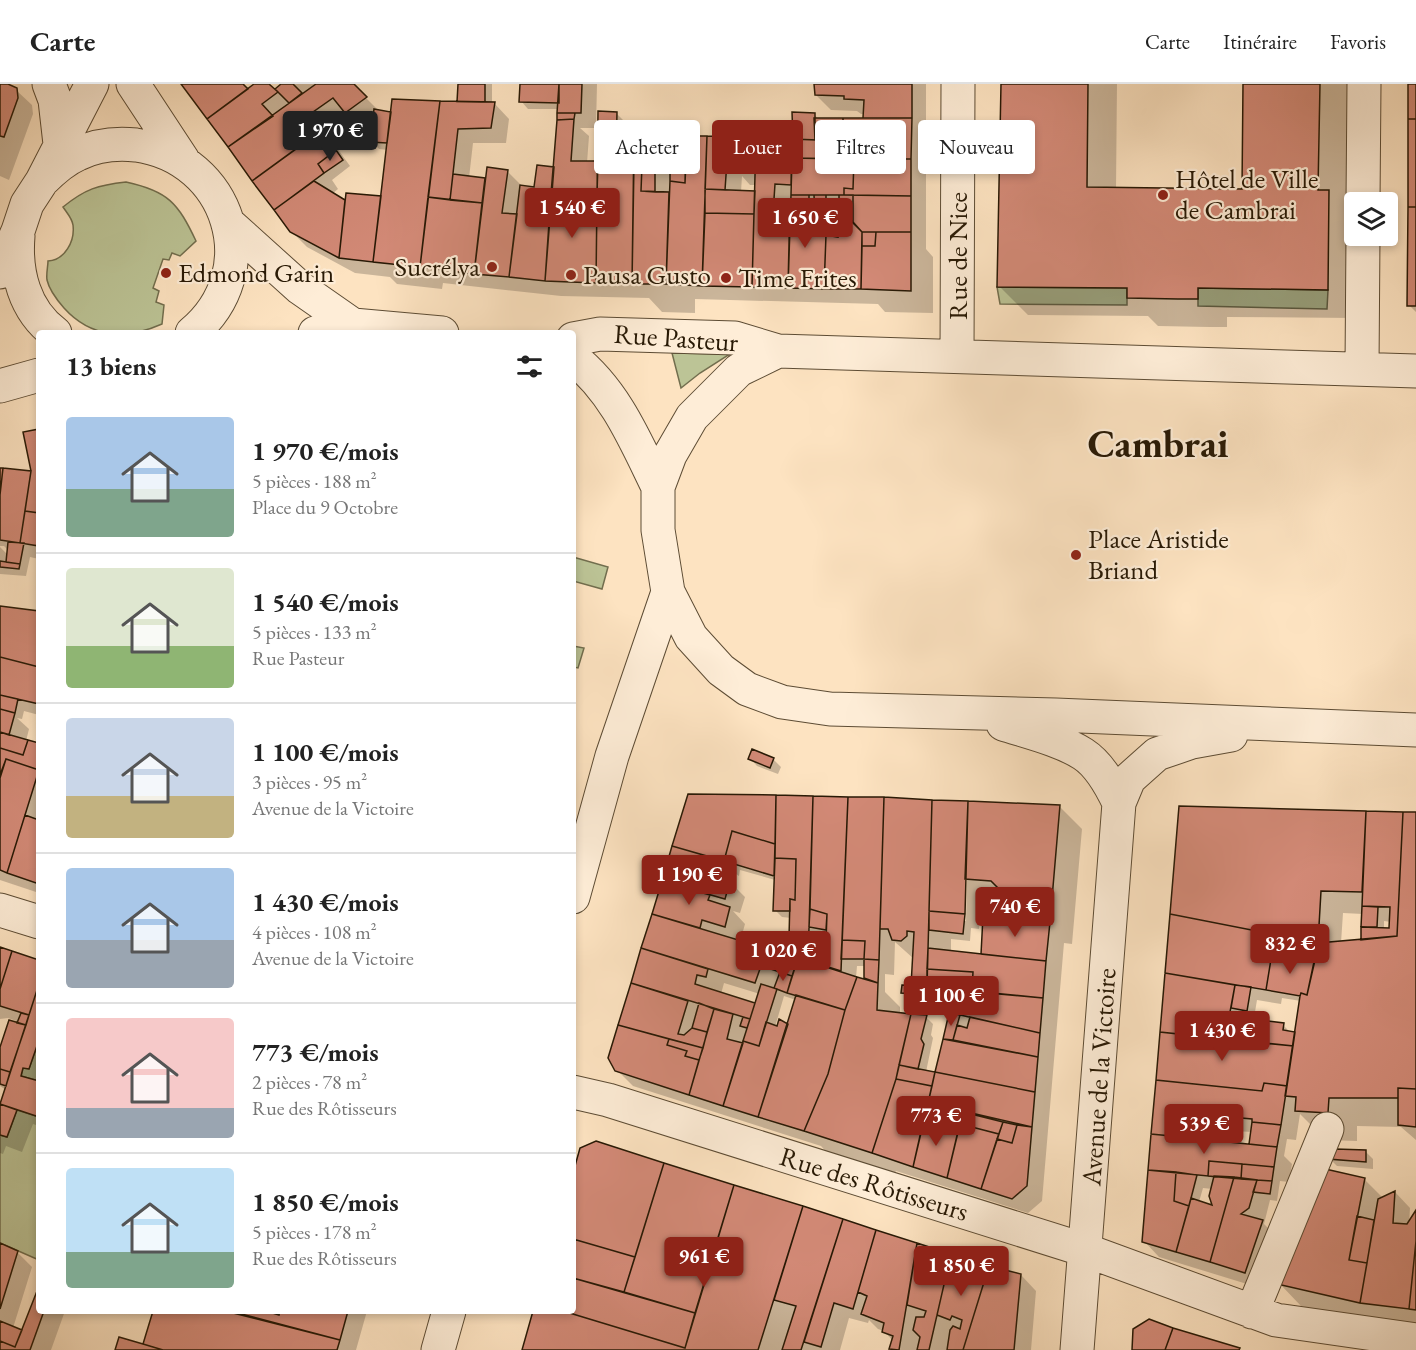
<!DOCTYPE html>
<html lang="fr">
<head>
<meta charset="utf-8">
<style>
  :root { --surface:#fff; --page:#f2f2f2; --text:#222; --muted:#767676; --line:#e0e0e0; --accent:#8f2418 }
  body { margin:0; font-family:"EB Garamond",serif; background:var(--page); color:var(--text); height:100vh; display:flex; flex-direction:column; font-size:22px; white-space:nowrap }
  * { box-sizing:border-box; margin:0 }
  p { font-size:20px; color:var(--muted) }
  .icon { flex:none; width:33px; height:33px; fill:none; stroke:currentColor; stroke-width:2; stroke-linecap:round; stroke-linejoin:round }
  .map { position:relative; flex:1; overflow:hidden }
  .drawer { position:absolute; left:36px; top:246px; width:540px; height:984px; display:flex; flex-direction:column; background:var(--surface); border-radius:6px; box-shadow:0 3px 9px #0003 }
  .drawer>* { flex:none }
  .banner { position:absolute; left:594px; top:36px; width:570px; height:54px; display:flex; gap:12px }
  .fabs { position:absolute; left:1344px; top:108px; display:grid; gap:12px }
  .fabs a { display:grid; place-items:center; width:54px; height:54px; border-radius:6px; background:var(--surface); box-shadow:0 3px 9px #0003; font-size:30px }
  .price { position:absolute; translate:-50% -51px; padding:0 14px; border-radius:6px; background:var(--accent); color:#fff; font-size:20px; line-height:39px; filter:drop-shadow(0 2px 3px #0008) }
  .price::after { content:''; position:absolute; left:50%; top:36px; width:18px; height:14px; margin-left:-9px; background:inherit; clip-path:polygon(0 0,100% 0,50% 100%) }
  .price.on { background:#222; color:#fff }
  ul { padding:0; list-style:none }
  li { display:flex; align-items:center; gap:18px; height:150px; padding:0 30px }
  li+li { border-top:2px solid var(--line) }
  li span { display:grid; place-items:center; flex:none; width:168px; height:120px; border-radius:6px; color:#555 }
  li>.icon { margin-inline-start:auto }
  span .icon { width:72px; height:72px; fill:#fffc; stroke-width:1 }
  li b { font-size:26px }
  h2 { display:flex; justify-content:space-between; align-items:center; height:72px; padding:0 30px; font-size:26px }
  .chip { padding:0 21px; border-radius:6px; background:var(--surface); box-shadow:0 3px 9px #0003; font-size:21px; line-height:54px }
  .chip.on { background:var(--accent); color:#fff }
  header { display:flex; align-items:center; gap:36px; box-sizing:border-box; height:84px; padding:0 30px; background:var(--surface); border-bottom:2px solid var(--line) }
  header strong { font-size:28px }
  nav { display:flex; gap:33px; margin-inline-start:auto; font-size:21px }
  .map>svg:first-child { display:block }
</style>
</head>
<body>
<header>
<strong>Carte</strong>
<nav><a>Carte</a><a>Itinéraire</a><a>Favoris</a></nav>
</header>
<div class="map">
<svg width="1416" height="1266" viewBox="0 0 1416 1266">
  <rect width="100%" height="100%" fill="#fde3c1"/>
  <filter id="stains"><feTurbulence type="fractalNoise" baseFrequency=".00333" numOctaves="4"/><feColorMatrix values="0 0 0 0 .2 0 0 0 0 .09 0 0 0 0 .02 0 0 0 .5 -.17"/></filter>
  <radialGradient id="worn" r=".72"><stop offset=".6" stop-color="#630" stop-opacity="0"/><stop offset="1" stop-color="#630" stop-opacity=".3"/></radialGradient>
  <path fill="#bcc496" stroke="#726e4e" stroke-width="1.5" d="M126,98c42,9 52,21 70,59l-16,15 -8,-3 -3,7 -6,-1 -10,29 6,3 -3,11 8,3 -2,19c-36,16 -71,14 -98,-16 -7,-8 -15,-19 -17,-28 -1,-6 1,-14 1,-19 17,-1 27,-20 25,-36 -1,-7 -6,-12 -10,-18 22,-18 35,-22 63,-25z
    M997,203l130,1v17l-127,-1z
    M1198,204l130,2 -1,19 -129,-3z
    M672,269l58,1 -30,19 -19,15z
    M573,473l35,10 -6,22 -29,-8z
    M573,562l11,2 -6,20 -5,-1z
    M39,956v41l-18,-5 2,-8 6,1z
    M17,1026l22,7v143l-39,-17v-108l7,2z"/>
  <path fill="#0003" fill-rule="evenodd" d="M0,0h5l11,6 16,15 1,9 -24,66 -9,-4z
    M183,0h62l-1,1 5,5 8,-6h10l8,7 8,-7h69l27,27 11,2 69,-10v-19h33v19h2l15,16 -3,24h-33l-4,35 16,1 2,2 20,-10 16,16 12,1 20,-20 4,-59h-31l-7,-8v-17h76l-1,44h-16l9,8 -2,27h12l17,-50 16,16 -1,34h4l15,-27 28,28h9l1,-27 103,3 2,3 1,-30 20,1 5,6 45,-1 1,-5h-4l-4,-3 -26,-1 -15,-15v-11h110v165l7,8v56l-48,-1 -7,-8 -183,-5v14l-33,-1 -13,-14 -88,-2 -118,-13 -1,6 -45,-5 -7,-7 -35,-4 -48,-26 -16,-16zM348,30l13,13 14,-9 -3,23 7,8 9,1 -6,49 -36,3 -14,-8 6,-5 -6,-9 18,-14 -13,-18 -16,-16zM742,92l8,9h7l-3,8 -13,-1zM824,141h3l4,13 -7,-1z
    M1003,0h114l-1,105 127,1 1,-106h104l-1,126 7,8 2,100 -129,-1v10h-19l-50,-1 -10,-10 -120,-1 -29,-29z
    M1410,0h6v228l-7,-7z
    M39,347v128l-9,-2 -4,19 -26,-2v-27l9,9v-5l-5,-5h-4v-77l33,4z
    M0,524l39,5v102l-15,-4 -2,8 -5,-1 12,11 -3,12 13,4v148l-39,-13z
    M750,674l23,1 8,8 -3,7 -21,-8z
    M689,711l195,4 175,7 23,23 -10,115 -8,-1 -22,258 -14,12 -132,-42 -2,4 -66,-21 -7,-8 -188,-60 -16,-16 -7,-13zM740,786l35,10v30l7,7 9,1 5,23 -1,18 -55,-17 5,-18 -12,-13 7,2 5,-16 -12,-12 3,-11 3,2zM964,792l3,3 -1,42h-3zM981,808l9,9 9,1 -2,17 -15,37 -31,-4v-13l19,2 1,-13 8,1zM824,851l4,1 -2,32 -3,-1zM895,858l19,17 1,29 -12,4 7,8 13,1v-5l27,23 -14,55 -10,-2 7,-34 -2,-3 2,-11 -7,-7 -26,-3v-7l-15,-15v-18l9,1zM857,882h8v11l4,5 -13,-4zM724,899l36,11 -5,10 -34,-10zM784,912l12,4 -8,26 -13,1z
    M1180,724l236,6v326l-15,-13 -44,-1v15l-31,-1 -26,-26 -4,26 -9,-1 -3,17 8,8 -3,18 -9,-1 -3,20 -7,-1 -6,24 13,13 -17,51 -101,-31 -15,-16zM1343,829l20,1 -1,27 -21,2zM1384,837l7,1 -1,8 -6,-1zM1282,914l19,3 -5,32h-5l-8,-8 -37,-5 1,-4 7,2 3,-18 24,4zM1234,1047l18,1 -2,11 3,3 -29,-3 1,-6 8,1zM1199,1053l25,3v3l-25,-3zM1203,1104l9,1 3,18 -16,-5z
    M0,864l39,13v165l-6,-2 -11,28 -16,-6 -3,8 -3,-1v-48l6,-15 -6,-4v-35l19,-29 -11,-4 -8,1z
    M1366,1068l7,7v10l-36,-3 -7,-7z
    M573,1094l161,8 254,81 33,8 15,16 -5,59h-139l-1,-2 2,-7 -9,-10 -6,-2 -9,-9 -1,3 -19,-5 -9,32h-316l11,-39h38z
    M1364,1095l19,19 12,-6 15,16 -1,17 7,-12v110l-33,-4 -1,6 -81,-19 -22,-23z
    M0,1161l17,7 15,15 -19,61 9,4 17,-43v22h26l-14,39h-51z
    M154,1227h66l11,3v-3h37l12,5 2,-5h85l-11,39h-239l27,-4z"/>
  <path fill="#d28976" stroke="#281905" stroke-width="1.5" d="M0,0h8l9,4 1,10 -14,39 -4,-1z
    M181,0h62l5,5 -41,30z
    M254,0h15l9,8 -16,12 11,12 -45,31 -21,-28z
    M281,0h12l9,9 -13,10 -14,-14z
    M316,0h38l13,13 -22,16 -12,-15 -27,19 3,5 -5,4 8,11 -60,44 -24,-34z
    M458,0h27v18h-28z
    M520,0h39v19l-40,-1z
    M559,0h23l-1,29h-24z
    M814,0h98v34h-49l1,-18 -20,-1v-3l-29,-1z
    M1001,0h87l-1,103 155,2 1,-105h77l-2,106h11l-1,100 -130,-2v11h-20l-51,-1v-10l-130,-1z
    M1408,0h8v35h-8z
    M392,15l48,2 -20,166 -47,-5z
    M440,17l55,1 -4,26 -33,1 -8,71 -22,-3z
    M374,25l17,3 -4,31 -17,-1z
    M598,27l19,1 -1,49 18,1 -2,122 -36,-1z
    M792,28l23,1v27l-22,-1z
    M557,29h18l-1,6 -17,1z
    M814,34h29v23l-28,-1z
    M843,34h69l-1,41h-68z
    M574,35l-3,42h27l-1,34 -46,-1 6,-74z
    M1408,35h8v88h-8z
    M321,47l15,19 -18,14 6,9 -50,37 -22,-29z
    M634,50l17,1 -1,30h-8l-1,26 28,1 -3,92h-34z
    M686,52h21l-5,150 -36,-2 4,-103 15,2z
    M707,52l49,2 -1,32h-22l1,-9h-7l-2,29 -20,-1z
    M756,54l36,1 -1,46 -16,-1 -1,15 16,1 -2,88 -36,-1z
    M792,55l51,2v18l-51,-1z
    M336,66l7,10 -19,13 -6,-9z
    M792,74l62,1 -1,30 -9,-1v7h-53z
    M854,75h57v37l-67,-1v-7l9,1z
    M670,78h16l-1,21 -15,-2z
    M537,81l17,2 -9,114 -36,-4 11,-92 14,2z
    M642,81h8l5,7v20l-14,-1z
    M487,83l21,3 -6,43 15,1 -8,63 -35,-3z
    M453,90l32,4 -3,25 -32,-3z
    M314,97l31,19 -6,58 -49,-26 -16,-22z
    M705,105l50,2 -1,23 -49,-1z
    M346,109l35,3 -8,66 -34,-4z
    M551,110l46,1 -1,88 -51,-2z
    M791,111h18v39l17,1 -2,54 -36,-1z
    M814,111h12v23h-11z
    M839,111h14v27l-14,-13z
    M853,111l58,1v36h-49l-9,-10z
    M428,113l54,6 -8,71 -54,-7z
    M826,122l13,3 -1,28 -12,-2z
    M1408,123h8v99h-9z
    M839,125l23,23 -1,57h-37l2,-54 12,2z
    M705,129l49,1 -2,73 -50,-1z
    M862,148h14l-1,14h-13z
    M876,148h35v59l-50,-2 1,-43h13z
    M39,345v84l-14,-2 6,-40 -8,-39z
    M0,384h3l-3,27z
    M3,384l28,3 -11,72 -20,-3v-45z
    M25,427l14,2v33l-19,-3z
    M8,458l16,1 -4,21 -14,-2z
    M0,477l20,3 -1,5 -19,-2z
    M0,522l39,5v56l-39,-10z
    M0,573l39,10v37l-39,-9z
    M0,611l18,4 -3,14 -15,-4z
    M0,625l15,4 -6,22 -9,-3z
    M0,648l28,8 -5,15 -23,-7z
    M28,656l11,3v27l-33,-11 -6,16v-27l23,7z
    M752,665l22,9 -4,10 -22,-9z
    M6,675l33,11 -32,103 -7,-3v-92z
    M688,710l88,1 -1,49 -43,-13 -8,30 -52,-15z
    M776,711l37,1 -5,165 -14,-4v-17l-5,-3 1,-38 5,1 1,-41 -21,-1z
    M813,712l35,1 -7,174 -16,-5 2,-52 -17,-5z
    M848,713h36l-5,163 -15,-1 1,-18 -23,-1z
    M884,713l48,3 -5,187 -16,-1 3,-54 -7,-1v5l-6,5 -9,-1 -4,-11h-8z
    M932,716l36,1 -3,113 -36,-3z
    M968,717l92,4 -10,117 -54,-4 2,-30 -7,-7 -26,-2z
    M1179,722l187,5 -4,81 -41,-1 -3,52 -148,-29z
    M1366,727l37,1 -6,124 -36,4v-13l28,1 1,-21 -28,-1z
    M1403,728h13v277l-18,-1v10h-69l-1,15 -33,-2 1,-14 -11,-1 15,-100 1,-3 6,2 11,-52 79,-7z
    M25,731l14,5v64l-32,-11z
    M732,747l43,13 -1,32 -50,-15z
    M672,762l49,14 -5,16 14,5 -5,18 -63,-18z
    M775,774l21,1 -1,41 -5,-1v12h-17z
    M662,797l48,14 -2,5 22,7 -5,20 -23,-7 -2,8 -48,-14z
    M1362,822l16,1 -1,20h-16z
    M810,825l17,5 -1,16 -17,-3z
    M929,827l36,3 -2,20 -34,-4z
    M652,830l146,44 -6,18 -31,-10 -6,17 -114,-35z
    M1170,830l148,29 -3,17 -43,-7 -6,37 -101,-17z
    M983,832l67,6 -4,39 -65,-7z
    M842,856l23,1 -1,18h-23z
    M0,863l12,4 -12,38z
    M641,864l67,21 -2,8 -9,-2 -2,9 60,19 -5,16 -119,-36z
    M928,864l118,13 -3,37 -71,-7 1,-19 -46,-3z
    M12,867l27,9v24l-10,31 -29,-9v-17z
    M1272,869l43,7 -8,35 -6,-2 -1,3 -34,-6z
    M798,874l59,19 -12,33 -58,-17z
    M864,875l15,1 -1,23 -14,-5z
    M927,885l46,3 -1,19 -45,-4z
    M780,888l12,4 -5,17 -13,-5z
    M1165,889l70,12 -10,54 -65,-7z
    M857,893l21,6 -1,27 34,4 -15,65 -24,74 -68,-22 24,-57 17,-64z
    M631,899l57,18 -10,33 6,1 8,-7 15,4 -4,16 -85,-23z
    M39,900v56l-10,29 -6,-1 -2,8 18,5v36l-39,-13z
    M761,900l16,5 -18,57 -16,-5z
    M902,901l15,1 -1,8 -15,-1z
    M1235,901l16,2 -4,24 -16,-3z
    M933,904l110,10 -3,35 -80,-18 1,-8 -30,-4z
    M796,911l49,15 -17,64 -24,57 -46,-14z
    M699,919l15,6 -7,23 -15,-4z
    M714,925l19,5 -6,25 16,4 -20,63 -34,-11z
    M21,929l8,2 -3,10 -9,-2z
    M949,929l11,2 -7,25 -10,-1z
    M911,930l16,1 -6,24 3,5 -6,25 -19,-4z
    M743,933l7,2 -3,9 -7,-2z
    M970,933l70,16 -2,24 -85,-17 4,-15 10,3z
    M1233,933l51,6 -1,7 12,2 -2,14 -63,-6z
    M779,935l9,5 -30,93 -35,-11 20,-65 16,5 7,-24 11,4z
    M9,936l17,5 -16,47 -10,-3v-22z
    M618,941l51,14 -2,6 20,6 -2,5 14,4 -10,35 -74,-24 -7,-13z
    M1160,948l133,14 -6,40 -23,-3 -2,8 -106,-11z
    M669,955l34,9 -4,12 -14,-4 2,-5 -20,-6z
    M943,955l95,18 -3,35 -100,-20z
    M899,981l36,7 -3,14 -36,-7z
    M0,985l10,3 -4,14 -6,-2z
    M935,988l100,20 -3,35 -104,-24z
    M896,995l36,7 -19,81 -41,-14z
    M1156,996l106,11 2,-8 23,3 -6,39 -29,-3v-3l-33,-3 -1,7 -34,-3 -2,17 -31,-3z
    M1398,1004l18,1v38l-18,-2z
    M0,1020l17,6 -10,27 -7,-2z
    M942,1022l21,6 -4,15 -22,-5z
    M963,1028l40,10 -4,12 -39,-10z
    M924,1034l35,9 -12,51 -34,-11z
    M1184,1036l34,3 -1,17 -35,-3z
    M1003,1038l14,3 -5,18 -15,-4z
    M1252,1038l29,3 -4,22 -28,-3z
    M960,1040l39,10 -18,55 -34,-11z
    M1017,1041l15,2 -5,59 -15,13 -31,-10 16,-50 15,4z
    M1151,1050l126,13 -3,20 -65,-6 -1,15 -60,-6z
    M596,1057l68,22 -29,94 -62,-18v-66l7,-25z
    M1335,1065l31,1v12l-38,-3z
    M1209,1077l33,3 -1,15 -33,-3z
    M664,1079l70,22 -39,128 -71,-21z
    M1242,1080l32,3 -2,14 -31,-2z
    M1321,1084l44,10 -16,82 18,3 -7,40 -83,-19z
    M1148,1086l28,2 -2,29 15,5 -13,46 -34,-10z
    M1176,1088l21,3 -8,31 -15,-5z
    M1214,1092l20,1 -24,85 -34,-10 15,-54 21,7 -3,-9z
    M1234,1093l23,3 -8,28 -8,6 22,6 -18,53 -35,-11z
    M1257,1096l15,1 -2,13 -17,-2z
    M734,1101l69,21 -45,144h-236l11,-39h30l122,37z
    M1395,1107l-2,32 14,1 9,-14v31l-7,68 -49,-6 18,-104z
    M803,1122l40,13 -42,131h-19l14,-44 -22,-6z
    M1357,1132l17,4 -7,43 -18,-3z
    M843,1135l33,11 -23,79 -19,-6 -13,44 -17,-5z
    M876,1146l41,13 -18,107 -10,-1 4,-13 -11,-4 2,-9 -23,-9 6,-18 -9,-4z
    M573,1155l62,18 -11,35 -51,-14z
    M1416,1157v69l-7,-1z
    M0,1159l18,8 -18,58z
    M917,1159l34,11 -22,96h-12l3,-13 -7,-7 3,-13h8l2,-6 -19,-6z
    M951,1170l38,12 -26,84h-16l3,-20 3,-4 7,3 2,-9 -10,-4 -2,4 -13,-5z
    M989,1182l32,8 -7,76h-51z
    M573,1194l122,35 -10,35 -122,-37h10z
    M39,1202v25h5l-14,39h-30v-9l15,6z
    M153,1227h72l115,29 -3,10h-174l-20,-6z
    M230,1227h36l13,4 1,-4h68l-8,29z
    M1149,1235l24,9 -8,22h-33l1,-21z
    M0,1237l22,9 -7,17 -15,-6z
    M1173,1244l67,20 -1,2h-74z
    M119,1253l24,7 20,6h-48z"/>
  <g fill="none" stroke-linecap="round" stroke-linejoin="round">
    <g stroke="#5d4c34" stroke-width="35">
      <path id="minor" d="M49,0l6,16 5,44
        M133,0l50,76
        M42,97c11,-11 22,-21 36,-27 18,-9 39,-11 58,-9 94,13 130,126 56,188
        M1363,118l1,-118
        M229,140l71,64 53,37
        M18,152c-3,36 6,74 37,97
        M0,188l18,-41 9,-27 15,-23 50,-97
        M315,249l38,-8 89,8
        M573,255l27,-5 135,4 43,13
        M957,272l1,-272
        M573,274c42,33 62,82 85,129
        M1362,285l1,-133
        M1416,287l-638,-20 -39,19 -47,47 -22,38 -12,32v43l10,62 23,45 30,33 26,19 35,13 48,7 226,6 360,15
        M0,302l39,-11
        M1003,640c25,8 58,16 80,30 17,11 28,32 36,49
        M573,813l39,-141 56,-164
        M0,826l39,12
        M573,1008l35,8 477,150 191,70 140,20
        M1252,1228l75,-183
        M438,1266l11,-39
        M1077,1266l42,-547 10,-24 28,-25 35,-12 39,-7"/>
    </g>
    <use href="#minor" stroke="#feedd7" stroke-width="33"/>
  </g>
  <g fill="#8f2418" stroke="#feedd7" stroke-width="2">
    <circle cx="1163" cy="111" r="6"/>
    <circle cx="492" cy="183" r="6"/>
    <circle cx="166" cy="189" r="6"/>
    <circle cx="571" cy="191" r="6"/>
    <circle cx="726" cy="194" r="6"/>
    <circle cx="1076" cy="471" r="6"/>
  </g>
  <g text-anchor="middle" stroke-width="4.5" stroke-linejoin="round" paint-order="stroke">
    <g font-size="27" fill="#281905" stroke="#feedd7" text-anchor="start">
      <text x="1175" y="104">Hôtel de Ville<tspan x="1175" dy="31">de Cambrai</tspan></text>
      <text x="480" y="192" text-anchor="end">Sucrélya</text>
      <text x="178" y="198">Edmond Garin</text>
      <text x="583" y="200">Pausa Gusto</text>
      <text x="738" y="203">Time Frites</text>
      <text x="1088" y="464">Place Aristide<tspan x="1088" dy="31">Briand</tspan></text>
    </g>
    <g font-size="27" fill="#281905" stroke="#feedd7">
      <text transform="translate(958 172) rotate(-90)" y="9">Rue de Nice</text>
      <text transform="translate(676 254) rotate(4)" y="9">Rue Pasteur</text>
      <text transform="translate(1099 993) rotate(-86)" y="9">Avenue de la Victoire</text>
      <text transform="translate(874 1100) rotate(17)" y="9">Rue des Rôtisseurs</text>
    </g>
    <g font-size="39" font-weight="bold" fill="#281905" stroke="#feedd7">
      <text x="1158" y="373">Cambrai</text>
    </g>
  </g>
  <rect width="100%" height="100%" filter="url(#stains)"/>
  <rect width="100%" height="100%" fill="url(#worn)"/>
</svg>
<div class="fabs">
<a><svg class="icon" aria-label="layers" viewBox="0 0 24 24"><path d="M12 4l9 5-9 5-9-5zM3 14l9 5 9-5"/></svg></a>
</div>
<b class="price on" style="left:330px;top:78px">1 970 €</b>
<b class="price" style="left:572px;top:155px">1 540 €</b>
<b class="price" style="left:805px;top:165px">1 650 €</b>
<b class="price" style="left:689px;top:822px">1 190 €</b>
<b class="price" style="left:1015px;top:854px">740 €</b>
<b class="price" style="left:1290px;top:891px">832 €</b>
<b class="price" style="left:783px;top:898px">1 020 €</b>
<b class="price" style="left:951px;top:943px">1 100 €</b>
<b class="price" style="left:1222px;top:978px">1 430 €</b>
<b class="price" style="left:936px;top:1063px">773 €</b>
<b class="price" style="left:1204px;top:1071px">539 €</b>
<b class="price" style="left:704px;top:1204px">961 €</b>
<b class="price" style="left:961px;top:1213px">1 850 €</b>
<div class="banner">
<a class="chip">Acheter</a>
<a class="chip on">Louer</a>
<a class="chip">Filtres</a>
<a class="chip">Nouveau</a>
</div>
<section class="drawer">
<h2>13 biens<svg class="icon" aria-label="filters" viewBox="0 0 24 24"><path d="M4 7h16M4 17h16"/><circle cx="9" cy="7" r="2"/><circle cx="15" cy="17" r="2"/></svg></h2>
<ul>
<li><span style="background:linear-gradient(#a9c7e8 60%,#7fa58c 0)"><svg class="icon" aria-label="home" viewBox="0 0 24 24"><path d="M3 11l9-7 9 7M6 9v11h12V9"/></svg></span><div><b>1 970 €/mois</b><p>5 pièces · 188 m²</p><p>Place du 9 Octobre</p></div></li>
<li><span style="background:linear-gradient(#dfe7d0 65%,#8fb573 0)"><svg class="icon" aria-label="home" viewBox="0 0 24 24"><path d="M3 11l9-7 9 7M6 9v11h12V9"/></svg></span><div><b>1 540 €/mois</b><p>5 pièces · 133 m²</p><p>Rue Pasteur</p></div></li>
<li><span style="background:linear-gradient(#c9d6e8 65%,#c2b280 0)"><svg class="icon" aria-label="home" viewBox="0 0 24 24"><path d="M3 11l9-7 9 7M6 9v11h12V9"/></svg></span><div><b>1 100 €/mois</b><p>3 pièces · 95 m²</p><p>Avenue de la Victoire</p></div></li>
<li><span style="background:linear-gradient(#a9c7e8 60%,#9aa5b1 0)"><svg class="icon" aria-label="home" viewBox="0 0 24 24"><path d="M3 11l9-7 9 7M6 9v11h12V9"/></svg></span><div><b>1 430 €/mois</b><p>4 pièces · 108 m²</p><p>Avenue de la Victoire</p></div></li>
<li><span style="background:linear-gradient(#f6c9c9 75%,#9aa5b1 0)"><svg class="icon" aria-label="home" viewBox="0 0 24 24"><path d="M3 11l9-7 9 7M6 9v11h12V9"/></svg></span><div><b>773 €/mois</b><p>2 pièces · 78 m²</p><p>Rue des Rôtisseurs</p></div></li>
<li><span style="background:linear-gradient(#bfe0f5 70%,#7fa58c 0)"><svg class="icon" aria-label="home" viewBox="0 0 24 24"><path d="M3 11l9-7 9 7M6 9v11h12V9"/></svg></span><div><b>1 850 €/mois</b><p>5 pièces · 178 m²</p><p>Rue des Rôtisseurs</p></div></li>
</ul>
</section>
</div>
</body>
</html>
